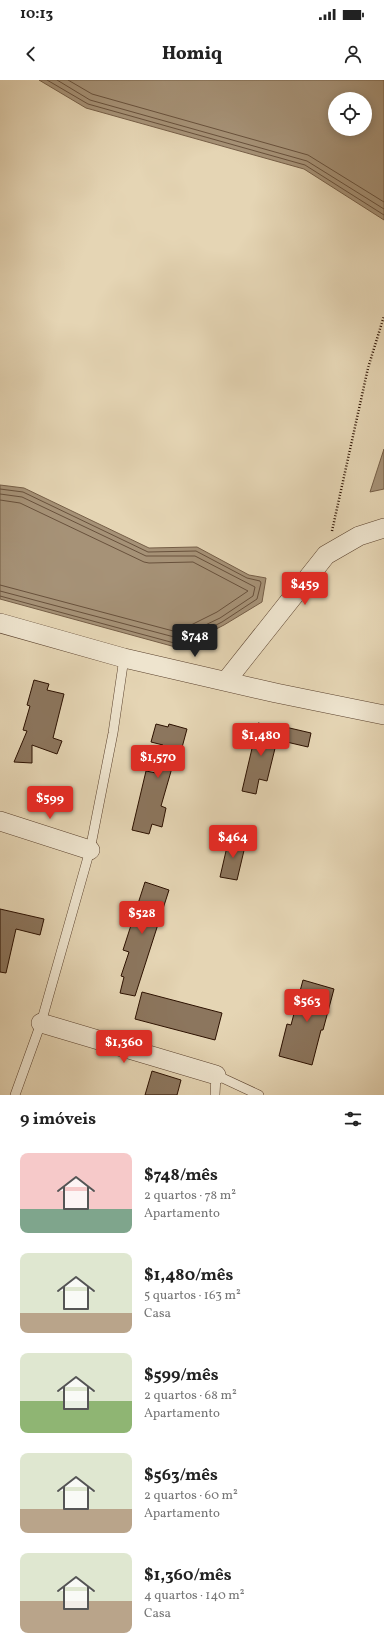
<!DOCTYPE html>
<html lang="pt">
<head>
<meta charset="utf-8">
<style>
  :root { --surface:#fff; --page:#f6f6f6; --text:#222; --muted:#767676; --accent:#d93025 }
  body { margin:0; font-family:Vollkorn,serif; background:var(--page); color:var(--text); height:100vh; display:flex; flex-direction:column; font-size:15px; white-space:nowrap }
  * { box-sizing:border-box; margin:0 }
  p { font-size:13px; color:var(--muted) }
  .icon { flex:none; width:22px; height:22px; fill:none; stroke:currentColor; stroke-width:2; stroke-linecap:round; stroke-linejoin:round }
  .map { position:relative; height:1015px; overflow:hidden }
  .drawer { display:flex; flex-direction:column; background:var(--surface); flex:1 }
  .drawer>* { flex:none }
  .fabs { position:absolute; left:328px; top:12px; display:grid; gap:8px }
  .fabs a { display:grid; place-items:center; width:44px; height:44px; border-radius:50%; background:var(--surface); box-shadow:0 2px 10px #0003; font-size:20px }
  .price { position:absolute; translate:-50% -34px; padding:0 9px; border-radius:4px; background:var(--accent); color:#fff; font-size:13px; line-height:26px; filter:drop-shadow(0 1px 2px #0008) }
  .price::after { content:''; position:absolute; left:50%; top:24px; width:12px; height:9px; margin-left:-6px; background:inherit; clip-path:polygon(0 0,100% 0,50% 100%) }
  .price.selected { background:#222; color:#fff }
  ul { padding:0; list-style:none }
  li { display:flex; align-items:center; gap:12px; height:100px; padding:0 20px }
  li span { display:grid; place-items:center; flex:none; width:112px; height:80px; border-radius:8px; color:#555 }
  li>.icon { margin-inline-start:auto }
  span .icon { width:48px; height:48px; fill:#fffc; stroke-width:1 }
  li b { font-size:17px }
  h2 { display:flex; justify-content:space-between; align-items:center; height:48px; padding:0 20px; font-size:17px }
  .status { display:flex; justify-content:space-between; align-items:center; height:28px; padding:0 20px; background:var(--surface); direction:ltr }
  .status svg { height:11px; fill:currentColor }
  header { display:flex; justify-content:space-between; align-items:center; height:52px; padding:0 20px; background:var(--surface); font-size:18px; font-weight:800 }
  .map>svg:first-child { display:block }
</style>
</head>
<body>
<div class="status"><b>10:13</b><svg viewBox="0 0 49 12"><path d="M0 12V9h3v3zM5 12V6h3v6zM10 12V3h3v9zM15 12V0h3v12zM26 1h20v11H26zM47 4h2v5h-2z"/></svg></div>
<header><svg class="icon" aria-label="back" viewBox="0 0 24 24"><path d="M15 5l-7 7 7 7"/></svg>Homiq<svg class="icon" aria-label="person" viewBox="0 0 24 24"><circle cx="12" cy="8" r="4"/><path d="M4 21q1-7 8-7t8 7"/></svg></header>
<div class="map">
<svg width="384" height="1015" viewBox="0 0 384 1015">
  <rect width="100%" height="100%" fill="#e5d5b4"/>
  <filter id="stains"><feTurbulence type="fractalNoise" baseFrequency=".005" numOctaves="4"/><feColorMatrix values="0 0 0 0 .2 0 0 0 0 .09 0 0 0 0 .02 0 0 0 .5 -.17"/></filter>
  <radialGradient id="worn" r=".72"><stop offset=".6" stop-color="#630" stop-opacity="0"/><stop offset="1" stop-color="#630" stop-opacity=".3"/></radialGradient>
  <path fill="#a69277" stroke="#755e47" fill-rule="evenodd" d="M39,0h345v140l-80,-51 -218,-61zM335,19h30v30h-30z
    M384,369v40l-14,3z
    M0,405l24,3 125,60 48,-1 52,28 17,3 -4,24 -38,23 -45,23 -179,-49z"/>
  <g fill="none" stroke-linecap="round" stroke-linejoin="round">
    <path stroke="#68513c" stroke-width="1" d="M47,0l41,24 217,61 79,50
      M57,0l33,20 217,61 77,48
      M68,0l24,14 216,61 76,47
      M0,409l23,3 125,60 48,-1 51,27 13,3 1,2 -4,16 -35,23 -44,22 -178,-48
      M0,414l22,3 124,59h49l60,31 -2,9 -33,22 -42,20 -178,-47
      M0,420l20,3 124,59 5,1 44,-1 55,29 -31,21 -40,20 -177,-47"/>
  </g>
  <path fill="#8c765e" stroke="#2b1000" d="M34,600l15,4 -2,6 17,4 -11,44 9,3 -5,13 -25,-9v18l-18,-1 13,-31 -4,-1 7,-24 -3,-1z
    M258,643l22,5 -13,53 -8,-2 -3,15 -14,-3z
    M156,644l12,3 1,-3 18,5 -7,26 -4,-1 -15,52 5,2 -4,19 -10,-3 -3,10 -17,-4 14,-59 10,2 7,-28 -12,-3z
    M281,646l30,7 -3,14 -30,-7z
    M229,758l17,4 -9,38 -17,-3z
    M145,802l24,8 -34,106 -15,-3 4,-16 -3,-1 8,-24 -6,-2z
    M0,829l44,10 -4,16 -24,-6 -10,44 -6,-1z
    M303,900l31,9 -11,41h-2l-9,35 -33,-9 8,-32 4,1z
    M142,912l80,21 -7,27 -80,-21z
    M152,991l29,9 -4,15h-32z"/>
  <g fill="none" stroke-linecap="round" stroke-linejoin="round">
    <g stroke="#5a412d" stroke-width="10">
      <path id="service" d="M15,1015l26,-72 49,-173 23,-117 11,-75
        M215,1015l1,-20 43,20"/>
    </g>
    <g stroke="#5a412d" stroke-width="20">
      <path id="minor" d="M0,543l124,35 152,35 108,22
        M226,601l100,-126 33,-19 25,-8
        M0,741l90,29
        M41,943l175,52"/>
    </g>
    <path stroke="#2b1000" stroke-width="2.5" stroke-dasharray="1 2" stroke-linecap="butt" d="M332,451l36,-163 16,-52"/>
    <use href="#service" stroke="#eee4ce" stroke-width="9"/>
    <use href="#minor" stroke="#eee4ce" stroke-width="19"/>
  </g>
  <rect width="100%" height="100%" filter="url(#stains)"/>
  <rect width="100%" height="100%" fill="url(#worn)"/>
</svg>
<div class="fabs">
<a><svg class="icon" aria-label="locate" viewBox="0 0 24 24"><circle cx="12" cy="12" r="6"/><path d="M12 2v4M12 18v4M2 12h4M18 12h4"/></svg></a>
</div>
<b class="price" style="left:305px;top:526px">$459</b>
<b class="price selected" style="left:195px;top:578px">$748</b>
<b class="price" style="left:261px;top:677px">$1,480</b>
<b class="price" style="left:158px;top:699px">$1,570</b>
<b class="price" style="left:50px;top:740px">$599</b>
<b class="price" style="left:233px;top:779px">$464</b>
<b class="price" style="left:142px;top:855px">$528</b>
<b class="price" style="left:307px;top:943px">$563</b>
<b class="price" style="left:124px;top:984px">$1,360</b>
</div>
<section class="drawer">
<h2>9 imóveis<svg class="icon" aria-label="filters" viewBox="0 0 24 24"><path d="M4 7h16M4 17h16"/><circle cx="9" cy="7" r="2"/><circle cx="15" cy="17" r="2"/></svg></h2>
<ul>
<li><span style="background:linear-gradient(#f6c9c9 70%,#7fa58c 0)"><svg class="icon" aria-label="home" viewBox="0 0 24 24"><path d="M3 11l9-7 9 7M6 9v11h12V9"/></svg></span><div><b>$748/mês</b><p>2 quartos · 78 m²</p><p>Apartamento</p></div></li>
<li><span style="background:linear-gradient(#dfe7d0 75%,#b9a48a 0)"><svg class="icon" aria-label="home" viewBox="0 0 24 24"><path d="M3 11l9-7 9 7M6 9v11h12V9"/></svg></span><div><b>$1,480/mês</b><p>5 quartos · 163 m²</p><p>Casa</p></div></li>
<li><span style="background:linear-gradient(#dfe7d0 60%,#8fb573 0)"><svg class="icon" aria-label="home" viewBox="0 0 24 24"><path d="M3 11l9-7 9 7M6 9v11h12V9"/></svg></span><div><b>$599/mês</b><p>2 quartos · 68 m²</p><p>Apartamento</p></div></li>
<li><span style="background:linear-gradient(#dfe7d0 70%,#b9a48a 0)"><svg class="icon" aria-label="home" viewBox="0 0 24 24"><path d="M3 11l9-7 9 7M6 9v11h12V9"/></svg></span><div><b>$563/mês</b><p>2 quartos · 60 m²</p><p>Apartamento</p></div></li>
<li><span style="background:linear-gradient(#dfe7d0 60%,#b9a48a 0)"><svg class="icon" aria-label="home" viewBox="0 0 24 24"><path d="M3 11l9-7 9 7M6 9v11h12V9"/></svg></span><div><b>$1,360/mês</b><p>4 quartos · 140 m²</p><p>Casa</p></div></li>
</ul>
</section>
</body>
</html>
